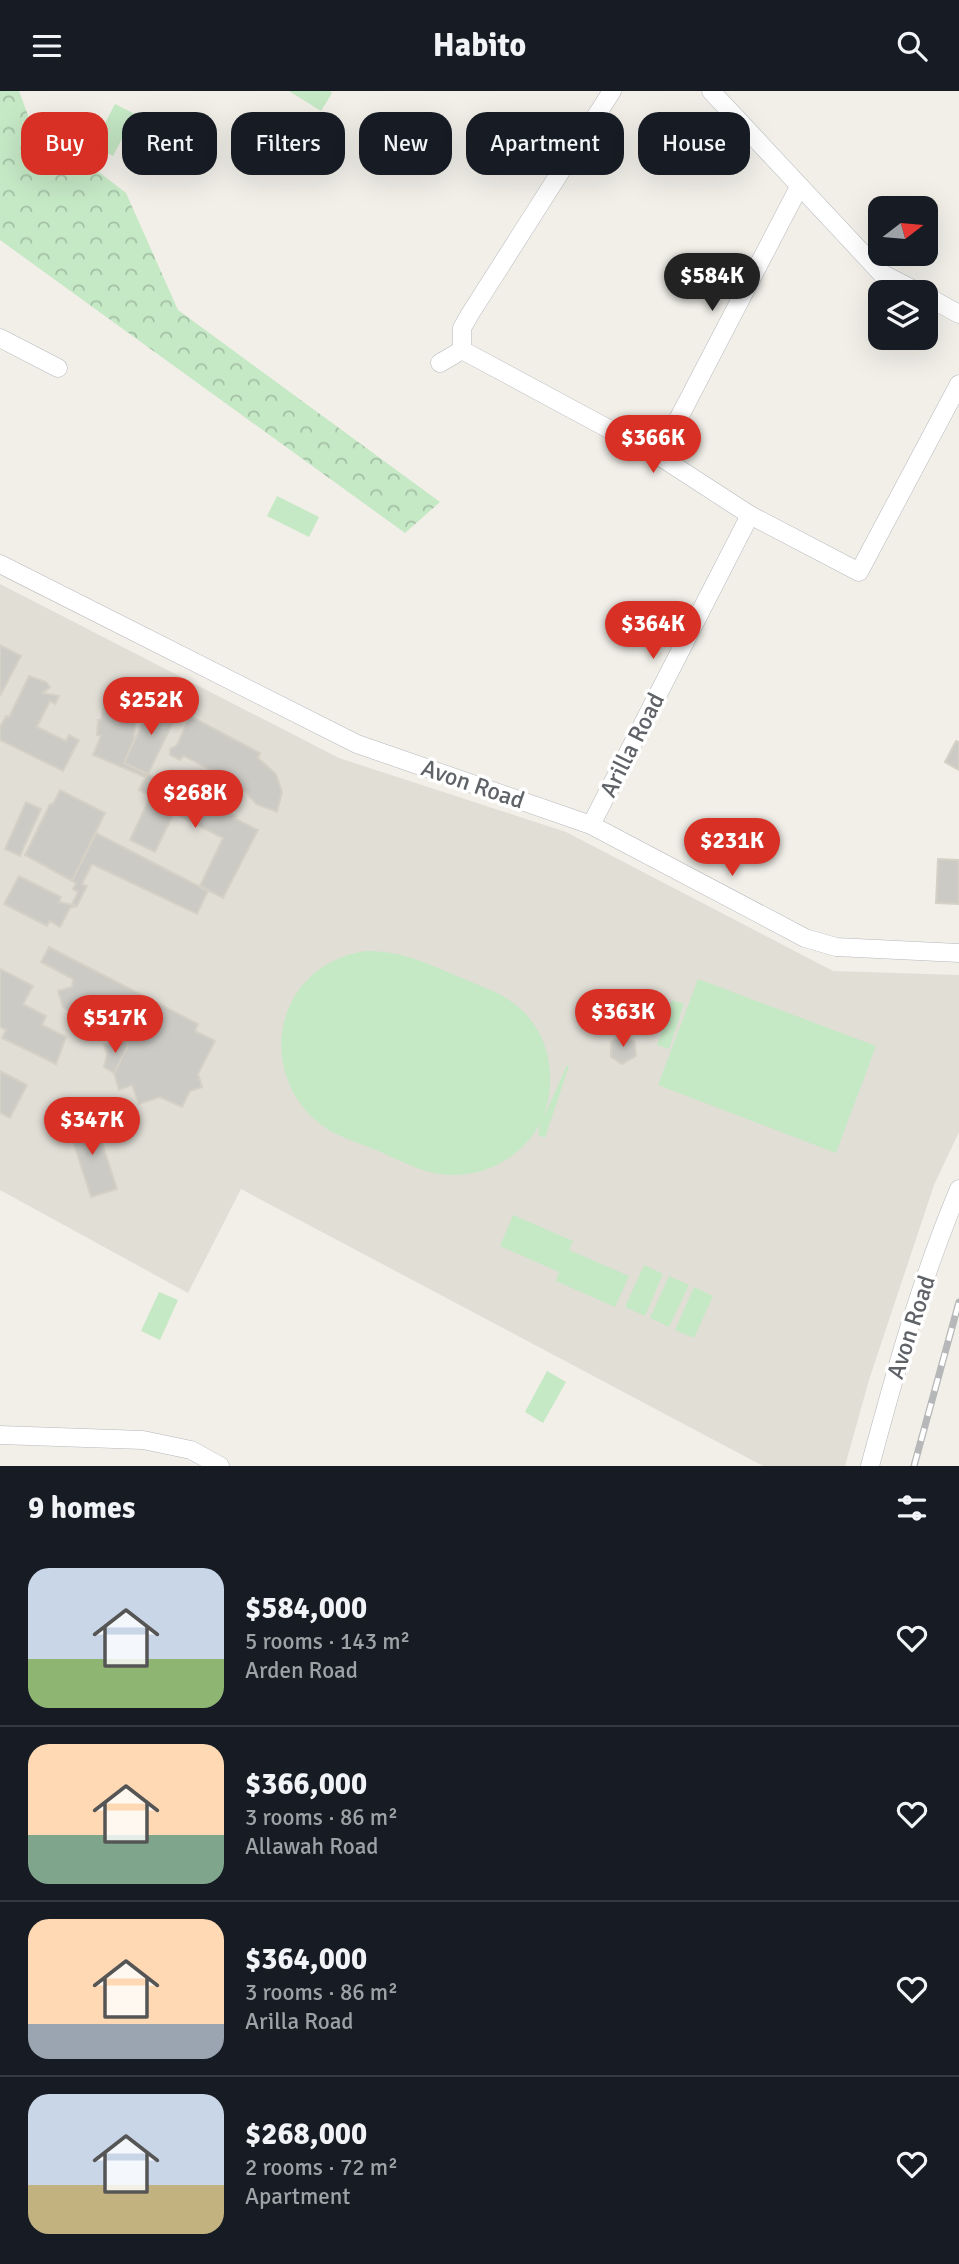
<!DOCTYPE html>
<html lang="en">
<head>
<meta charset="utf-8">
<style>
  :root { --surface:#171b24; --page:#20242c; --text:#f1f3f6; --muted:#9ea1a6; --line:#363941; --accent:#d93025 }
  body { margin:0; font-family:Signika,sans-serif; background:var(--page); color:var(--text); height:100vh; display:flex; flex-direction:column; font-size:26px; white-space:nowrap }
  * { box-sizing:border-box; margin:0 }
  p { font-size:23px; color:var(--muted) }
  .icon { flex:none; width:38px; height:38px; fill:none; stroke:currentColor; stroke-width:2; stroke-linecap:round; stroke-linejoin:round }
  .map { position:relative; height:1375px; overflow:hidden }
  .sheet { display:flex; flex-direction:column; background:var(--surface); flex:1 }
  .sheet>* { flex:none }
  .top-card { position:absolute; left:21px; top:21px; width:917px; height:63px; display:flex; gap:14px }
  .needle { width:46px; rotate:74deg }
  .tools { position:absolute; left:868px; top:105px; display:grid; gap:14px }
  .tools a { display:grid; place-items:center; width:70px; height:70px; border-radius:14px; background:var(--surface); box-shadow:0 7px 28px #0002; font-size:35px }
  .price { position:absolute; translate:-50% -60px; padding:0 16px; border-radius:24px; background:var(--accent); color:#fff; font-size:23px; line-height:46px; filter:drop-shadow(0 2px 4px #0008) }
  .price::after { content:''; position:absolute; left:50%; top:42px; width:21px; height:16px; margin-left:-10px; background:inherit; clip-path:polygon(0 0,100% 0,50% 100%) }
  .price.active { background:#222; color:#fff }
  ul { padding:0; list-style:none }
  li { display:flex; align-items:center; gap:21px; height:175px; padding:0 28px }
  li+li { border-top:2px solid var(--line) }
  li span { display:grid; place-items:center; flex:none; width:196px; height:140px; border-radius:21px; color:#555 }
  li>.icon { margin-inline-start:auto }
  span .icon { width:84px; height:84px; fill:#fffc; stroke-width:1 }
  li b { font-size:30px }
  h2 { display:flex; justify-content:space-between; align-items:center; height:84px; padding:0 28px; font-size:30px }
  .tag { padding:0 24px; border-radius:21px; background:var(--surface); box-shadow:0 7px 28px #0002; font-size:24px; line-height:63px }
  .tag.active { background:var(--accent); color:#fff }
  header { display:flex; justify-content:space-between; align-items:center; height:91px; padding:0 28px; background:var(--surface); font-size:32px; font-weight:700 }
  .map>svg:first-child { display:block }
</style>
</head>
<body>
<header><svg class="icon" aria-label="menu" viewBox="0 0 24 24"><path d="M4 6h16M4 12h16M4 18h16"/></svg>Habito<svg class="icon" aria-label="search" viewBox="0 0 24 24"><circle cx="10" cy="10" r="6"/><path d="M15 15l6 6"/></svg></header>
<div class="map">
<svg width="959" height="1375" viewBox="0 0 959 1375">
  <defs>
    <pattern id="forest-crowns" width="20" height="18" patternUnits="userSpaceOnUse" patternTransform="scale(1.75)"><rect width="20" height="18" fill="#c5e8c5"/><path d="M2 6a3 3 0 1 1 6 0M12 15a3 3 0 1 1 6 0" fill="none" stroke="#a3c0a4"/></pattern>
  </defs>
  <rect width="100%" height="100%" fill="#f1efe8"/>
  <path fill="#e1ded6" d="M0,493l339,174 227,74 267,139 126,4v157l-25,53 -65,195 -24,86h-82l-522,-277 -53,104 -188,-103z"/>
  <path fill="url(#forest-crowns)" d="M0,0h19l10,27 97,75 52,117 262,192 -35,31 -405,-293z"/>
  <path fill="#c5e8c5" d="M289,0h41l2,2 -11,18z
    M115,13l20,10 -22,42 -20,-10z
    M277,405l42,21 -10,20 -42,-21z
    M366,860c36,0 58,11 91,25 16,7 34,13 49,22 43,26 53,77 37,121l24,-54 2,1 -24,72 -7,-3 2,-11c-22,40 -70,60 -114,47 -17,-5 -33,-14 -50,-21 -17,-7 -38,-13 -53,-24 -39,-28 -53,-80 -32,-123 15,-30 42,-47 75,-52z
    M698,888l178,67 -40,107 -178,-68z
    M672,909l12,4 -15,45 -12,-4z
    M513,1124l60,26 -4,9 60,26 -14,31 -59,-26 3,-9 -59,-26z
    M644,1174l19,9 -18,42 -20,-9z
    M669,1185l20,9 -20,42 -19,-9z
    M694,1196l19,9 -19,42 -19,-8z
    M159,1201l19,8 -18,40 -19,-9z
    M547,1280l19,11 -23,41 -18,-11z"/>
  <path fill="#cccac5" stroke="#d6d1c6" stroke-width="2" d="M0,554l21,11 -21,40z
    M29,585l17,6 4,5 -7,6 16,3 -4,8 -5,-3 -13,26 29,14 3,-6 10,5 -16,31 -63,-31v-13l6,-11 3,1z
    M153,610l25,11 -30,62 -24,-11z
    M104,611l32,2 -2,36 -10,23 23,11 -2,3 -52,-22 8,-19 -4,-1 1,-15h3z
    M190,625l70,37 -2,5 18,16 6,18 -5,20 -21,-8 -10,-12 -8,-2 -2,-7 -52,-27 -4,4 -10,-5v-6l7,-4z
    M956,650l3,1v28l-14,-8z
    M147,683l89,42 -2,2 24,12 -35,68 -23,-12 23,-48 -49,-25 -19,39 -25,-12 19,-41 4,3 2,-4 -16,-8z
    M60,699l45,23 -33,68 -47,-26 25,-51h3z
    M26,711l15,7 -21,47 -15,-7z
    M96,742l112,58 -11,23 -105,-50 -10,20 5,2 -10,20 -5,-2 6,-12 -5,-3 3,-6 -4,-2z
    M938,768l21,1v44l-23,-1z
    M19,785l42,21 -2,5 18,4 -7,2 -10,19 -10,-6 -3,5 -43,-22z
    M49,856l149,77 -3,7 20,10 -17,33 4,13 -12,4 -8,16 -22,-10 -21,7 -7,-19 -13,5 -5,-17 14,-27 -7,-21 -14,5 -15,-8 -2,3 -27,-18 -5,-16 14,-4 1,-8 -32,-17z
    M0,878l33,17 -10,18 23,12 -4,9 24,12 -10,27 -54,-26 4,-8 -6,-3z
    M623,944l12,7 1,14 -14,8 -11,-7v-15z
    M126,949l2,6 -14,27 -10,-6 3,-13 -3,-9z
    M0,980l27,14 -17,33 -10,-5z
    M94,1027l23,71 -26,8 -23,-71z"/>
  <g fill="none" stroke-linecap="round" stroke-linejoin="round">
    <g stroke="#b5b8bc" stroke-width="19">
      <path id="minor" d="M711,0l170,182 37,19
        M926,205l33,18
        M0,247l58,30
        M462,259l197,106 91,59 109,57 100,-188
        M462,259v-22l8,-14 142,-223
        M440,272l22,-13
        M659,365l140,-269
        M0,473l357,180 234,81 214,113 31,9 123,6
        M591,734l159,-310
        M0,1344l143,5 48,10 29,16
        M870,1375c25,-93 51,-187 89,-277"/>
    </g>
    <use href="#minor" stroke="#fff" stroke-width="18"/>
    <g stroke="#b6b7b8" stroke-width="7">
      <path id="rail" d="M914,1375l45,-164"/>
    </g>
    <use href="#rail" stroke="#fff" stroke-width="4.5" stroke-dasharray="13" stroke-linecap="butt"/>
  </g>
  <g text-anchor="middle" stroke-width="7" stroke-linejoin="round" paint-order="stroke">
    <g font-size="24" fill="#5f6368" stroke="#fff">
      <text transform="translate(632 654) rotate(-63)" y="8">Arilla Road</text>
      <text transform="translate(473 693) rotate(19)" y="8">Avon Road</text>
      <text transform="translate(911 1236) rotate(-72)" y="8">Avon Road</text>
    </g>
  </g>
</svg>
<div class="tools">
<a><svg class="needle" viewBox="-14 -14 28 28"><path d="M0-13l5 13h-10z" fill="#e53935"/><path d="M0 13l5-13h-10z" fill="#9ea1a6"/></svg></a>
<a><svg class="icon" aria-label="layers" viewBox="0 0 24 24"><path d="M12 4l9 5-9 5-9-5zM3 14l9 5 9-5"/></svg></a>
</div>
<b class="price active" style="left:712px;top:222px">$584K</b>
<b class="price" style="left:653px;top:384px">$366K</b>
<b class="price" style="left:653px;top:570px">$364K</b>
<b class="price" style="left:151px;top:646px">$252K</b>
<b class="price" style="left:195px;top:739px">$268K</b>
<b class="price" style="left:732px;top:787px">$231K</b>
<b class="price" style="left:623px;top:958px">$363K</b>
<b class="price" style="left:115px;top:964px">$517K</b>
<b class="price" style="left:92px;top:1066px">$347K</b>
<div class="top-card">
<a class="tag active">Buy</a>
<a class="tag">Rent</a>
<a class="tag">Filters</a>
<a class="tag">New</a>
<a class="tag">Apartment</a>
<a class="tag">House</a>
</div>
</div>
<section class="sheet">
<h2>9 homes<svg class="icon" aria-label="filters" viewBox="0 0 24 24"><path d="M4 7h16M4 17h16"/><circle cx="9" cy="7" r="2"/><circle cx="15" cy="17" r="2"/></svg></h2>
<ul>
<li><span style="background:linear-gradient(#c9d6e8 65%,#8fb573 0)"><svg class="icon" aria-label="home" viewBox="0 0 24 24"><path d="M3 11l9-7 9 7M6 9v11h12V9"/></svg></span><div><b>$584,000</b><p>5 rooms · 143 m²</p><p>Arden Road</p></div><svg class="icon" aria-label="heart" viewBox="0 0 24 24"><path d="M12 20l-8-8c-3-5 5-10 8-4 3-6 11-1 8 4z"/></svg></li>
<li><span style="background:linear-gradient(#ffd9b3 65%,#7fa58c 0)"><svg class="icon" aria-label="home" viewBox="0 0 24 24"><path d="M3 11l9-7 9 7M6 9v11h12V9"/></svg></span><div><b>$366,000</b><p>3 rooms · 86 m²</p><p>Allawah Road</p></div><svg class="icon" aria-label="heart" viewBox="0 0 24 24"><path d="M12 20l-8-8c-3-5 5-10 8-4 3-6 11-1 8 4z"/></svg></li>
<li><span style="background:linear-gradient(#ffd9b3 75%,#9aa5b1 0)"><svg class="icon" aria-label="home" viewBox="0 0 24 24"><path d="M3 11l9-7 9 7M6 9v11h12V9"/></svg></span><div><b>$364,000</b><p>3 rooms · 86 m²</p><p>Arilla Road</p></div><svg class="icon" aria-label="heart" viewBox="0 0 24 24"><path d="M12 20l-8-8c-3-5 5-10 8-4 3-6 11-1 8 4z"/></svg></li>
<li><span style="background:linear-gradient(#c9d6e8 65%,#c2b280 0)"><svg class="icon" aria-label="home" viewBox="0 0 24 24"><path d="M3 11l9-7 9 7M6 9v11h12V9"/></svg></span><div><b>$268,000</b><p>2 rooms · 72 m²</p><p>Apartment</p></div><svg class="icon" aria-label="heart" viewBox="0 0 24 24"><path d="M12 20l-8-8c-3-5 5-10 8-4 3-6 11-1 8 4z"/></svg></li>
</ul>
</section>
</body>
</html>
